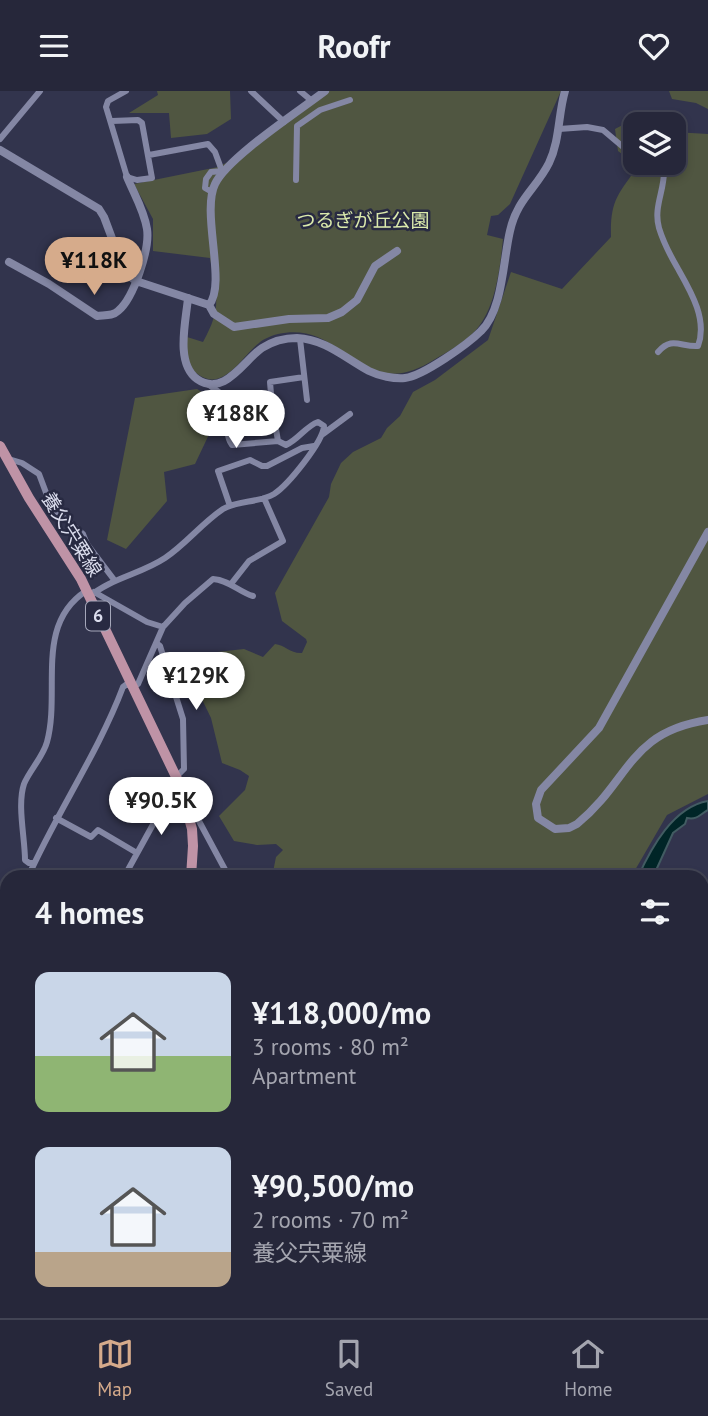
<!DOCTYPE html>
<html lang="en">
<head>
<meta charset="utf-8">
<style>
  :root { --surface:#26273a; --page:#323345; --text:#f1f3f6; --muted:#a4a5af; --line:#424454; --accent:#d6ab8b }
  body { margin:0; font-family:"PT Sans","Noto Sans JP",sans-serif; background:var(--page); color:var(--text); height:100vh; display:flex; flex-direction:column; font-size:26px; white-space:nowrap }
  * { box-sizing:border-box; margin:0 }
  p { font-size:23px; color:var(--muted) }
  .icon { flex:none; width:38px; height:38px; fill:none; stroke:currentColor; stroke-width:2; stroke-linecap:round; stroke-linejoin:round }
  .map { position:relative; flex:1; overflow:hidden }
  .drawer { position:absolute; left:0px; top:779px; width:709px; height:450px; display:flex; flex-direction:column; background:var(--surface); border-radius:21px 21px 0 0; box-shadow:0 4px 10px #0003,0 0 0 2px var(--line) }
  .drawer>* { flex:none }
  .buttons { position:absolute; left:623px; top:21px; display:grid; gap:14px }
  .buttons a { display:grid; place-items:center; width:63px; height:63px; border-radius:14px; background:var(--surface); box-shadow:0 4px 10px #0003,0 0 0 2px var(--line); font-size:35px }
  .price { position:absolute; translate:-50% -60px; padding:0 16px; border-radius:24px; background:#fff; color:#222; font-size:23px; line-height:46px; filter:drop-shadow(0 2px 4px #0008) }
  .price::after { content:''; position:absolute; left:50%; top:42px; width:21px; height:16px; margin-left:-10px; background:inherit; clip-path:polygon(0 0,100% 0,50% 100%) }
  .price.on { background:var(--accent); color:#111 }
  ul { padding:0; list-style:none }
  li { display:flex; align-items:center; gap:21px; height:175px; padding:0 35px }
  li span { display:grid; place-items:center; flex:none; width:196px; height:140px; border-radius:14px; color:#555 }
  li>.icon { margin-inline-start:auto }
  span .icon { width:84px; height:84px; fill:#fffc; stroke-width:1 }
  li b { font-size:30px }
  h2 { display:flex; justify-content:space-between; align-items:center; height:84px; padding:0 35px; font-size:30px }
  header { display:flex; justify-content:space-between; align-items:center; height:91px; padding:0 35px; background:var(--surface); font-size:32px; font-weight:800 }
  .tab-bar { display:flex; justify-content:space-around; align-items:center; height:98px; border-top:2px solid var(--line); background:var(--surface); font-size:19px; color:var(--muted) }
  .tab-bar a { display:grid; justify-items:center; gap:4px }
  .tab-bar .on { color:var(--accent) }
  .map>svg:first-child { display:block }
</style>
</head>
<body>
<header><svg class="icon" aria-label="menu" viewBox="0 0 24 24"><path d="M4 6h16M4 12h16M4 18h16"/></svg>Roofr<svg class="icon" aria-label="heart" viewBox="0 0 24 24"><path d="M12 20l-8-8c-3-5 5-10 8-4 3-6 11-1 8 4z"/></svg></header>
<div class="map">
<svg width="708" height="1227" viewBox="0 0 708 1227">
  <rect width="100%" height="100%" fill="#32344d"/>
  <path fill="#505641" d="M157,0h73l1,28 -24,15 -36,4 -2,-25h-40l29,-18z
    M329,0h232l-51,113 -12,11 -7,1 -4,19 16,4c-3,29 -7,68 -27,91 -12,13 -29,22 -44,31 -15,9 -33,16 -51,11 -38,-11 -56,-48 -103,-38 -5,1 -15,5 -19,9 -16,12 -35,49 -60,32 -14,-9 -12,-24 -12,-38l16,5c20,-36 13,-46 7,-84l-57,-7v-32l-19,-35 84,-17 10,-5z
    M669,0h39v18l-12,-6 -24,-4z
    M634,28l7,5h-6v39h39v-31l34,2v660l-41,21 -36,62h-359l4,-20 7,-7 -7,-6 -19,1 -23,-4 -15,-25 26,-26 4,-14 -9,-6 -18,-7 -11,-45 -17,-35 14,-30 36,-4 19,8 12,-13c10,1 16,10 27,9l5,-11 -1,-3 -24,-18 -7,-28 54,-96 2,-13 10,-21 12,-11 28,-14 6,-10 13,-12 13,-24 22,-12 53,-40 23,-68 51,17 49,-52c-1,-37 7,-42 27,-71l-20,-15 -3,-22z
    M197,298l26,16 -28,59 -31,8 3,29 -41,48 -19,-9 28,-142z
    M708,1062v165h-160l-2,-5h156v-158z"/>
  <path fill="#002527" stroke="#425c62" stroke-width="2" d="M708,710v9c-8,4 -10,10 -21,8l-2,6 -12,9 -20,44h-15c13,-29 35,-70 70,-76z
    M0,927l7,13v48l-7,-12z"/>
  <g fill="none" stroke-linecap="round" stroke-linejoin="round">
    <path stroke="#425c62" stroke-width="2" d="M702,921l6,3"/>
    <path stroke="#002527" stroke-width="10" d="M0,1103l7,3"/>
    <path stroke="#8487a4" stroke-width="6" d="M251,0l33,31
      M300,0l12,10
      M112,30l26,-1 4,3 10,55 -15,2 -10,-3 -21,-70 2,-6 18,-10
      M559,38l28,-2 16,3 32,27
      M0,48l40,-48
      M149,64l59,-11 7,8 7,19 -11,1 -5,7 -1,9 7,4
      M650,72l14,6c1,21 -11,38 -5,59 4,13 11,27 18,39 13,23 31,52 21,79 -18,1 -26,-10 -40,6
      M296,89l1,-54 23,-16 30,-10
      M300,248l7,61
      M230,315c14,8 27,3 42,0l6,35
      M272,315l-2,-24 34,-5
      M323,343l27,-20
      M8,371l4,-2 10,3 17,11 9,24 10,15 25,21 4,10 28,37
      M230,415l-12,-35 32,-11 12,6h5l35,-18 12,-2
      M231,493l18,-23 34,-20 -19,-43
      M94,501l53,30 16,5
      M89,506c22,-19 52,-23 76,-39 21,-14 37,-35 58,-49 15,-9 36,-6 51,-15 14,-9 49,-52 50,-68l-6,-4c-12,4 -19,17 -32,23l-8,-4 -46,4c-8,-11 -3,-26 -2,-39l-6,-10 -16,-12
      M156,552l4,3 23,73 1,50 -8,8
      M185,704l44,82
      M56,727l35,19 7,-7 39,23
      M34,772h-5l-4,-3c0,-22 -8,-55 -1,-76 5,-13 19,-27 23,-42 14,-51 -13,-117 39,-151
      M28,786c29,-65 70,-124 95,-190l4,-3 6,3 5,-3 25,-57 22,-24 28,-24c16,1 26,13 40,17
      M124,786l48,-87 7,-7 1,3
      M702,1013l6,-6
      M0,1129l7,5
      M241,1222l3,5
      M395,1222l27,5 1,-5
      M279,1227v-5
      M310,1227v-5"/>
    <path stroke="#8487a4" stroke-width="8" d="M0,59l99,59 5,8 21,56 11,8 73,24 5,9 20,13 55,-8 39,-1 14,-6 15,-12 18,-34 22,-15
      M9,171l40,22 48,32c7,-1 16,0 21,-5 16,-13 32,-63 29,-82 -3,-19 -13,-35 -20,-52
      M188,207c-2,23 -13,65 9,81 27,19 47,-19 65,-31 11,-7 23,-10 35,-10 28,1 48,20 72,33 10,5 25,8 36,7 18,-2 63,-34 76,-47 22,-21 22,-71 29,-100 7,-32 26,-42 39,-68 11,-23 9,-48 16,-72
      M209,214c18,-21 -8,-92 6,-121 12,-26 84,-73 110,-93
      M708,441l-109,196 -58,62 -5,14 2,14 17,11 14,-1 8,-4c53,-43 51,-92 131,-104
      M702,971l6,-6
      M0,1203l7,4
      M37,1222l11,5
      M374,1227l1,-5"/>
    <path stroke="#bf93a6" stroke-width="10" d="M0,355l29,52 52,81 98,204 13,46 1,17 -2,31
      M4,1227l3,-8"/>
  </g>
  <g text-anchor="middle" stroke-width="5" stroke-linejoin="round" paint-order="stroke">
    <rect fill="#282a42" stroke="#a5a7ba" stroke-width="2" x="86" y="510.5" width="24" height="29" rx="5"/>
    <g font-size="18" font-weight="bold" fill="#dbdded">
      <text x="98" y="531">6</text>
    </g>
    <g font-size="19" fill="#dbeaac" stroke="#282a42">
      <text x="363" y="136">つるぎが丘公園</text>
    </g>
    <g font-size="19" fill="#dbdded" stroke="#282a42">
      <text transform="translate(72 443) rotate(58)" y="7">養父宍粟線</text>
    </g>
  </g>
</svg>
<div class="buttons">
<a><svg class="icon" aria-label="layers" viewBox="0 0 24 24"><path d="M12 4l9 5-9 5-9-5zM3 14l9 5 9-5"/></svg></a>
</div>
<b class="price on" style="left:94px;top:206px">¥118K</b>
<b class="price" style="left:236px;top:359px">¥188K</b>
<b class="price" style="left:196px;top:621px">¥129K</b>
<b class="price" style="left:161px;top:746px">¥90.5K</b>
<section class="drawer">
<h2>4 homes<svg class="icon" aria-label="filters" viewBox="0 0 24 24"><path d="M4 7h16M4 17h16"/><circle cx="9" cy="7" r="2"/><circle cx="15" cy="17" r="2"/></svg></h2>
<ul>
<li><span style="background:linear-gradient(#c9d6e8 60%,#8fb573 0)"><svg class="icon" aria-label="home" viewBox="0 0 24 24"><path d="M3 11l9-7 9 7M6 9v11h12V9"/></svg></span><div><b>¥118,000/mo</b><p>3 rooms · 80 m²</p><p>Apartment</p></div></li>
<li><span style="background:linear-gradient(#c9d6e8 75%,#b9a48a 0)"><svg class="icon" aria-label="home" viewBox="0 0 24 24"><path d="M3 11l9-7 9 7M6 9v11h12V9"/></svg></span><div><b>¥90,500/mo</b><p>2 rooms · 70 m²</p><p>養父宍粟線</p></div></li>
</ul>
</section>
</div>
<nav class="tab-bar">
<a class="on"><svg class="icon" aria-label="map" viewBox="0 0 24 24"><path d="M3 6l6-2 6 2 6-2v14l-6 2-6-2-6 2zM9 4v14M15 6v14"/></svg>Map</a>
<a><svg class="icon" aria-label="saved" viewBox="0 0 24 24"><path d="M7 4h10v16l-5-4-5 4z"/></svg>Saved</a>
<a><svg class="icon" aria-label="home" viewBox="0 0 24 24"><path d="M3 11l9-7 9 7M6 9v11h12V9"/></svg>Home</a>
</nav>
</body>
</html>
